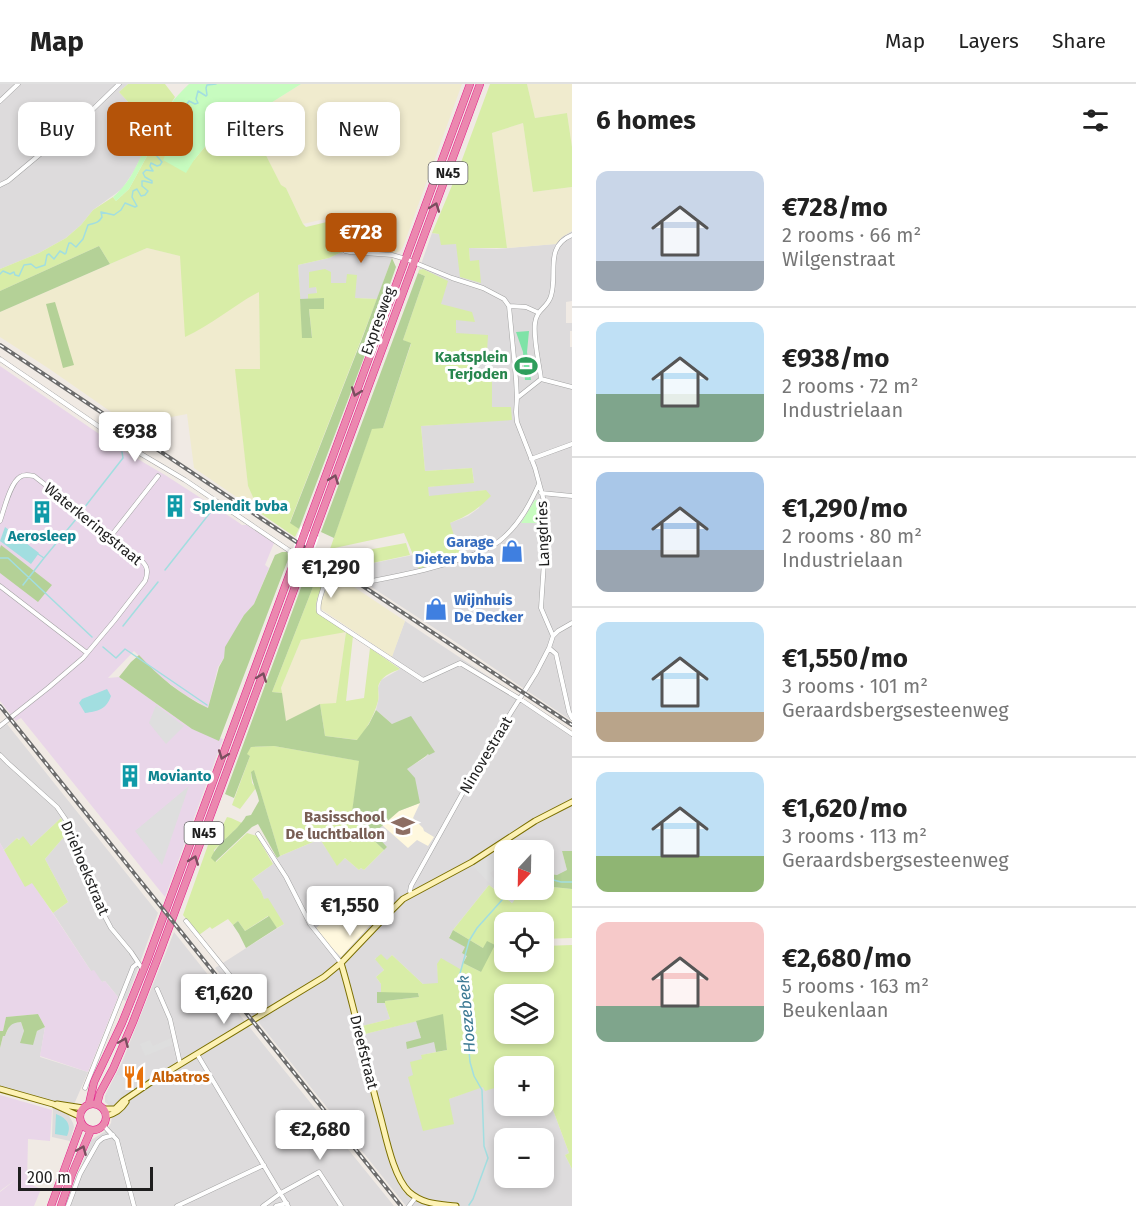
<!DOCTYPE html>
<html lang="en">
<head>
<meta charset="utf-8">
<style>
  :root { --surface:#fff; --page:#f2f2f2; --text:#222; --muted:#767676; --line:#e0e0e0; --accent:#b45309 }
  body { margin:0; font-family:"Fira Sans",sans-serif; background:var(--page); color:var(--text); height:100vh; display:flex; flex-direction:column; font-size:22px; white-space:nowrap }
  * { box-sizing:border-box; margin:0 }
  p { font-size:20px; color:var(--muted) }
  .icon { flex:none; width:33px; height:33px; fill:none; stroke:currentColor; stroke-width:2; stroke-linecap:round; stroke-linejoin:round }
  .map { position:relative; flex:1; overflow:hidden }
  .panel { display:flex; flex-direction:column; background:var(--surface); width:564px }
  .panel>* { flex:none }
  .top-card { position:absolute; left:18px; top:18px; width:464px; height:54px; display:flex; gap:12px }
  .needle { width:39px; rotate:202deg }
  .tools { position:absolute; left:494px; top:756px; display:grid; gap:12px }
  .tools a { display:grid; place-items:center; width:60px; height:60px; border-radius:12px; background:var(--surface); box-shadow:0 3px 9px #0003; font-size:30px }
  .scale { position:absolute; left:18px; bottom:15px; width:135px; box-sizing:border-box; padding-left:6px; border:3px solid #1e1e1e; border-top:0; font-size:16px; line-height:21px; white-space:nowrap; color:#1e1e1e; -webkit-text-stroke:4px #fff; paint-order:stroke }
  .price { position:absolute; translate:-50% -51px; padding:0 14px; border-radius:6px; background:#fff; color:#222; font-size:20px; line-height:39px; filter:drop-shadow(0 2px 3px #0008) }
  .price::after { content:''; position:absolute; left:50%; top:36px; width:18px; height:14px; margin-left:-9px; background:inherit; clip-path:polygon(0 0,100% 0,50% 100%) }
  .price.selected { background:var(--accent); color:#fff }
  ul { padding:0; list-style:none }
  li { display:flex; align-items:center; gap:18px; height:150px; padding:0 24px }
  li+li { border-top:2px solid var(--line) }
  li span { display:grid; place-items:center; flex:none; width:168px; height:120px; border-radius:12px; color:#555 }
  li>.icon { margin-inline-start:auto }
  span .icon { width:72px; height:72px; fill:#fffc; stroke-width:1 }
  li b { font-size:26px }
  h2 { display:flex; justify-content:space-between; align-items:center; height:72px; padding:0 24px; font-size:26px }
  .chip { padding:0 21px; border-radius:12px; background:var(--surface); box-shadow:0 3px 9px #0003; font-size:21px; line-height:54px }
  .chip.selected { background:var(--accent); color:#fff }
  header { display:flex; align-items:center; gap:36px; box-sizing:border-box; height:84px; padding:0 30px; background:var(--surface); border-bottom:2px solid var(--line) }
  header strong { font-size:28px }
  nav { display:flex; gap:33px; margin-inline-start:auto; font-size:21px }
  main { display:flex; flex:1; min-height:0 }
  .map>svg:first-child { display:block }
</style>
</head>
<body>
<header>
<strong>Map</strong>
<nav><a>Map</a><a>Layers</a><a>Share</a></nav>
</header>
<main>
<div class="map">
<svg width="572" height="1122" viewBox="0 0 572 1122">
  <rect width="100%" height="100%" fill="#f0eae4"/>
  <path fill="#dddbdc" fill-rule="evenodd" d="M0,0h128l-9,8 35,38 -20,41 -12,18 -29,21 -12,15 -15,13 -27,15 -39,16z
    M572,147v70l-6,1v21h6v8h-2v16h2v374l-121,-82 -104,-68 2,-3 64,-13 6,14 31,-46 18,-7 11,-8 7,-18 -57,7 -2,-10 47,-5 -2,-14 -47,3 -4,-45 91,-7 -20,-11 -15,-27v-18h4l-4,-2v-8l-22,-20 1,-13 -15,-16 -18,-35 -4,1 13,-37 7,1 17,10 24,38 -1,-21h-9l-1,-13 28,1 58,-5 6,-7z
    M342,168l1,2h5l44,4 -15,41 -22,-1 -9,-15h-15l-21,4h6l1,7h-9v5h-8l-2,-34 31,-7z
    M405,537l167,111v119h-10l5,19v2l-10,3 -14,-2v-23h-39v40h18l-9,13 -24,-18 -36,45 -4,7 16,10 2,9 -4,7 -3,6 -23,-5 2,20h-16l-31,-29 -5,6 -12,-3 9,12 -8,7 5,7v9l-3,-1v11h7l5,16 -27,7 2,8 51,-13 5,17 13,4 2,10 -14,3v4l-8,17 -5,1 40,22 34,-13 3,4 18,-5v21h39v-23l26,70 -4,2 7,14v37h-166l-191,-238 69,-44 -20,-24 -3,-9 -9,-12 21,-15 -1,-3 8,-5 40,-17 17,26 8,-7 14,12 2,-2 3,2 23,-23 -14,-14 26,-22 7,-42 20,-12 2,-3 6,-2 -42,-28 -16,-14 3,-13 -1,-9 3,-8 19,-11 -10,-8zM504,1054h39v40h-39z
    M7,640l151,189 -32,88 -8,-4 -13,-16 -3,1 -11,-11 -38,-58 15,-11 -23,-43 23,-27 -7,-14 -30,28 -14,-8 -13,12 -4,-7v-114z
    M174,848l93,117 127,157h-327l24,-66 15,-9 5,-8 1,-8 -2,-9 -5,-4v-6l17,-34z
    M21,938l3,9 8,14 5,-14 8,-4 -5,30 48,15 -19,44 4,7 1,4 -4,14 -18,-4 1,-33 -53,-18v-38l3,-12h2l5,-11 3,-2z"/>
  <path fill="#e9d6e9" d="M0,282l124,85 41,24 70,45 7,5h5l27,18 -9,22 4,3 -15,36 -10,11 -18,32 -2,11 -6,9 -10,41 -23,-13 -27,-20 -24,-24 -26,27 11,-1 73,52 31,10 -58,158 -144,-179 -5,3 -16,-20z
    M0,759l25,43 7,-4 59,89 3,-1 8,12 3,-1 13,16 -30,75 -48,-16 5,-29 -7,-13 -32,3 -3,14h-3z
    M0,1011l52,15 -2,31 -22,-2 -1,44 14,6 -7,17h-34v-14l19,-15 -19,14z"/>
  <path fill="#fff8de" d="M420,719l-7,15 10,10 1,3 10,6 -6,9 -11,-6 -9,8 -26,-23 17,-14z
    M350,815l18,16 5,7 -32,35 -11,-11 -14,-18z"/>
  <path fill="#f0ebce" d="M301,0h161l-59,163 -3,4 -5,2 -50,-4 -13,-30 -12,1 -17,4 -17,-36 -5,-2 -34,-68z
    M527,0h45v63l-5,-34 -32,5z
    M523,39l10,69 39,-5v44l-10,6 -6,7 -49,4 -15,-115z
    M147,164l34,8 48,53 30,-18 1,78h-24l12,117 12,27 -66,-45 -7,-54 -57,11 -82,-57 -48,-31v-25z
    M342,495l63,42 -13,36 -71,-48 -1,-4 6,-17 7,-5z
    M346,547l-10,73h-16l-34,18 -5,-34 20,-48z"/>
  <path fill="#d8eda7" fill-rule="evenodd" d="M128,0h37l10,13 -21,33 -35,-38z
    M490,0h37l8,34 32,-5 5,34v40l-39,5 -10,-69 -31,10 15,115h-38l1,13 9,-1 2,23 -21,-6 -4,-33 -15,1 -2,-11 -7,-1 24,-57z
    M170,33l11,5 13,38 14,-17 39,-25 34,67 5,3 17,36 3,3 21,-5 4,1 11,29 -13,6 -31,7 5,73 9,-1 -3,-28h15v-11l-16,1v-5l9,-1 -1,-6 -7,1v-16l16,-3 6,3v11h15l1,-9 10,1 -2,23 22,1 -87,223 9,7 -4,8 -35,-24 -12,-27 -13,-117h25l-1,-77c-25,13 -47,33 -74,45l-5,-81 -33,-8 -37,16 -11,-18 -99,45v-22l39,-16 27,-15 15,-13 12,-15 20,-13 3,4 13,-12 30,-55z
    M423,185l25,12 -7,23 31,8 3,10 -19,-2v13l32,2 -1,17 -10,1v6h-6v10h6v12h15v26h19l1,13 -91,6 4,45 47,-3 2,15 -46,4 1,9 57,-6 5,6c-13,13 -23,20 -41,27l11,34 -42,12 -15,-36 -74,16 42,-121h11l28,-84 -8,-4 22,-64 -7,-3 1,-3z
    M406,459l4,12 -61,13 -4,-14z
    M309,482c28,16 5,23 7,45l37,25 -7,65 18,-3 6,-50 30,21c-7,3 -16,6 -20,13 -4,6 0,12 -2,19 -4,15 -11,27 -20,39l-33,-4 -5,-32 16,-1 10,-71 -45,8 -20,48 1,5 -10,-1 39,-100c4,-11 8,-16 -2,-26z
    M274,662l86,15 -9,58 33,31 -20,20 -3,-2 -2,2 -14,-12 -8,8 -17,-27 -40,17 -26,-85 -3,2 1,10 4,5 -16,21 -8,-4 18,-49 -4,-2 5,-7z
    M227,733l4,1 11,5 -28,27 2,12 31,-29 10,3 16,28 -21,15 9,12 3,8 4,-1 16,26 -7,4 -9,-12 -23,15 -7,-10 -5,4 -5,-6 -16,10 -2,-2 -11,8 -16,-20 30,-84 6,2z
    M61,734l7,14 -23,27 23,43 -15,11 -21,-30 -7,4 -21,-37 13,-12 2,2 4,-4 8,10z
    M489,801l23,18 10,-13h21v-4l29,3v49l-29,1v-17h-39v40h39v-16l29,-1v224l-7,-14 4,-2 -26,-70v-17h-39v19l-19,6 -2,-4 -34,12 5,25 -31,7 -15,-54 5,-2 -3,-13 12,-3 -1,-4 26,-5 -5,-35 -77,19 -3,-8 28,-7 -6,-18 35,-4 -1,-4h-37v-9l-5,-7 8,-7 -9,-11 6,-5 6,6 5,-5 31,29 15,-1 -1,-19 4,-6 19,11 3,-6 18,9 2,-24 -30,-18zM504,910h39v40h-39z"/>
  <path fill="#b4d197" d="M99,162l11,18 -110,48v-21z
    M392,174l4,9 -31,88 -66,174 -9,-6 73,-187z
    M418,189l7,3 -22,64 8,3 -28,85 -11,1 -38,109 -13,-6z
    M324,214v11h-15l3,29h-10l-2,-39z
    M55,218l19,63 -11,3 -17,-64z
    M1,461l51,40 -14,17 -38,-29v-25z
    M282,468h5l2,5 -70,184 -27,-12 -73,-52 12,-15 8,-7c20,22 42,40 69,53l11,-41 5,-9 1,-11 19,-32 10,-11 21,-49z
    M309,482c10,10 6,15 2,26l-39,100 10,1 4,28 34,-17 5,32 32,4 12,-16 7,-14 16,14 19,-8 24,36 -6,3 -1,-1 -2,2 -19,13 8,9 5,25 -21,8 -25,22 13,14 -3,3 -33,-31 8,-58 -85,-15 -23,1 -4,7 3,2 -16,42 -9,-4z
    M254,686l26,86 -3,2 -19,-34 -6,3 -37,35 -4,-4c7,-17 26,-26 35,-42l5,-1 8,-14c-2,-10 -7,-18 -8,-29z
    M562,767h10v38l-29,-3v-13l14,2 10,-5z
    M269,832l8,12 -31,20 -7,-14 -6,-9 5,-4 7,10z
    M453,846l30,18 4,-7 8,4 -14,27 -18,-9 4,-7 -5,-3 3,-6 -16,-9z
    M377,908l41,1 1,4 -34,4v2h-8z
    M38,930l7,13 -8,4 -4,14 -13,-2 4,-12 -3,-9c-11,1 -12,4 -16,14h-2l-3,12v-17h3l3,-14z
    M443,930l4,36 -11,2 -2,-10 -27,7 -1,-7 15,-4 -5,-17z"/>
  <path fill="#c7fcbf" d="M189,0h112l-54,34 -39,25 -14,17 -8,13 -23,-13 17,-37 -10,-5 -11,16 -30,55 -13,12 -3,-4c22,-18 28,-45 41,-68 10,-18 20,-31 35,-45z
    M535,416l5,1 2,22h-21z"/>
  <path fill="#7ee3a7" d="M529,247l-2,21 4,28h-6l-2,-28 -7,-20z"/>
  <path fill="#dedede" d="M156,621l28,21 -18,18 -17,-21z
    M189,702l-12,35 -15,44 -27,-34z
    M500,764l4,7 -1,2 1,6 -14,10 8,12 6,-4v9h18l-10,13 -22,-19 -17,-18z
    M171,954l1,7 -27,11 -5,-12 10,-4 3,6z
    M117,991h2l2,2 2,-1 6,11 -8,6 2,3 -10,7 -2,-2 -2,1 -2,-3 1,-3 -2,-2 8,-16h2z"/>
  <path fill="#a2dee0" d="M5,443l34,26 -8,11 -31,-23z
    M107,605l4,7c-5,14 -13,15 -26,17l-6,-10 3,-4z
    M56,1030c11,4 16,11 11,22l-12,-2z"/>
  <path fill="#fff" d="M301,442l18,11 -12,35 -18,-13z"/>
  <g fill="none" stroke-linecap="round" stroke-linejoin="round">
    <path stroke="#a2dee0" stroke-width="1.5" d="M188,25l-1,-5 2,-3 6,3 3,-1 -2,-4 2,-8 8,5 1,-1 -1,-7 1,-3 9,-1
      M0,190l3,-3 7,3 4,-2 1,3 4,1 5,-11 7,-1 5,4 9,-3 2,-10 2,-1 5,5 6,-8 5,3 1,-1 1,-4 2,-6h2l5,4 7,-8 5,-14c7,-3 9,0 14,-8l-1,-5 13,3 7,-5 4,-7 10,4 2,-1 -5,-9 1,-6 4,-2 4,7 4,-1 3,-4 -6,-5v-5h2l8,2v-2l-7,-4 -2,-4 3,-3 7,1 -3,-5 1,-3 6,3 3,-1 2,-3 -6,-7 3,-3 6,-1 -5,-6 1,-1 7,-1 1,-2 -3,-9 6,-1c5,-10 1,-13 14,-15l2,-6
      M84,424l39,-50 -1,-6
      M38,470l6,4 33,-40
      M0,474h8l84,79
      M165,486l48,-61
      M23,501l21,-27
      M123,542l35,-44
      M103,563l13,11 9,-9 82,56
      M546,794l15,4h11
      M469,1121l4,-6 15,-41 -4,-12 -2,-56 -8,-14 -4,-14 -4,-46 -7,-39 10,-36 8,-13 25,-28"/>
    <g stroke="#a2a2a2" stroke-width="5">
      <path id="street" d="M0,17l18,-17
        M0,101l8,-4 79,-66 32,-31
        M342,163l3,4 5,1 42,3 14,4 46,19 31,10 21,11 5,7
        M509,222l7,73 1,19 -1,14 1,10 18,46 9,33 1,45 -4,62 12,28
        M509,222l17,1 11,5
        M0,275l126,86 59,35 139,94c4,12 -8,24 -5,38l104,68 37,-17 60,36 52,35
        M541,295c-2,-17 -8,-40 -6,-56 2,-15 12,-14 16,-27 7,-22 -7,-50 21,-61
        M541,295l31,8
        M517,314l24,-19
        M531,375l41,-15
        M541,409l31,3
        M0,437c4,-11 10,-38 20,-44 4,-3 9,-2 14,-1l99,77c10,9 18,13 12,28l-31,40 -31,37 -35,30 -48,38
        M111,452l47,-60
        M372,497c36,-7 70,-14 103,-27 10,-5 20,-8 28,-16 17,-15 27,-34 36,-54
        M0,502l87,67
        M549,564l7,6 13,58 3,6
        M0,671l8,8 49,44 9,13 30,79 7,14 8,15 20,24 12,18
        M258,750l28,43 24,47 31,39
        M411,810l-1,-3 1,-5 70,-126 55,-87 13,-25 4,-12 5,-5 14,-8
        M186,837l76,94
        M157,905l13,30 10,44
        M197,970l91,152
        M85,1004l48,-121 5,-4
        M103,1041l14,15 17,66
        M68,1122l12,-32 18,-32 5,-4 10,-3
        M177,1122l87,-41
        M263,1122l18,-13 38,-21 22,34
        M276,1122l11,-3
        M409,1122l7,-9"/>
    </g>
    <g stroke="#7b6f00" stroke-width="7">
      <path id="secondary" d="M341,879c15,50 25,102 39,152 6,22 13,61 29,77 15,13 30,12 47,14
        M0,1005l53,15 26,12
        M57,1020l26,4
        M104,1025h11l8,-8 31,-21 170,-103 17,-14 41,-43 21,-21 69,-37 63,-41 37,-19
        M106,1032c9,-2 15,-6 20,-14"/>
    </g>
    <g stroke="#e41b89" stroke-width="8">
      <path id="highway" d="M306,445l164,-445
        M314,450l166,-450
        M80 1033a13 13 0 1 1 26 0a13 13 0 1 1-26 0Z
        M89,1020l5,-22 28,-59 25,-62 147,-399
        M97,1020l3,-11 13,-24 20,-47 27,-70 142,-384
        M51,1122l30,-82
        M61,1122l11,-32 19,-44"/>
    </g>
    <use href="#street" stroke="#fff" stroke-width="4"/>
    <use href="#secondary" stroke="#fdf2b5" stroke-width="5"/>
    <use href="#highway" stroke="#eb88af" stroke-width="7"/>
    <g stroke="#6c6c6c" stroke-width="4">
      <path id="rail" d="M0,261l572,380
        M0,622l401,500"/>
    </g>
    <use href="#rail" stroke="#fff" stroke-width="1.5" stroke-dasharray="4.5" stroke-linecap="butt"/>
    <g stroke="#e41b89" stroke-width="8" stroke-linecap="butt">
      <path id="highway-bridge" d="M294,478l12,-33
        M302,484l12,-34"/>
    </g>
    <use href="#highway-bridge" stroke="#eb88af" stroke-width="7"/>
  </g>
  <defs><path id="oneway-chevron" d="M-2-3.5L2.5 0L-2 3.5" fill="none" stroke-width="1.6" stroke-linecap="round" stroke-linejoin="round" transform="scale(1.5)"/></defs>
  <g stroke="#7a4e5f">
    <use href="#oneway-chevron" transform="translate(435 123) rotate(-70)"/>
    <use href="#oneway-chevron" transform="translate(356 308) rotate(110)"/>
    <use href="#oneway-chevron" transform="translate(334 395) rotate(-70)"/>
    <use href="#oneway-chevron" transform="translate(262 593) rotate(-70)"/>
    <use href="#oneway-chevron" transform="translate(223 671) rotate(110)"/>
    <use href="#oneway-chevron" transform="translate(194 776) rotate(-70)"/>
    <use href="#oneway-chevron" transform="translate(124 958) rotate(-67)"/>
    <use href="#oneway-chevron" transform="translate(82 1066) rotate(-67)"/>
  </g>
  <defs>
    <g id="stadium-bare" transform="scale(1.8)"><path d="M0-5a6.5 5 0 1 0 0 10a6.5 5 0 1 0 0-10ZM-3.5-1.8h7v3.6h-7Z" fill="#2e9e5b" stroke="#fff" stroke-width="2.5" paint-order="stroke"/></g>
    <g id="building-bare" transform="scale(1.8)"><path d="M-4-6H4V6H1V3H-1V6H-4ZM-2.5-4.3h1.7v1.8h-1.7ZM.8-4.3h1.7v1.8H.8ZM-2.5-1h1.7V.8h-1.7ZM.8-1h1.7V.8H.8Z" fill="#0f9aa8" stroke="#fff" stroke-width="2.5" paint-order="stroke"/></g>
    <g id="shop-bare" transform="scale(1.8)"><path d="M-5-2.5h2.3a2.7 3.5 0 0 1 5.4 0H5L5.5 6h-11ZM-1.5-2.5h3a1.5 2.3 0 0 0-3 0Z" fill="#3f7fe0" stroke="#fff" stroke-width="2.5" paint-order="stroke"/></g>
    <g id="school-bare" transform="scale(1.8)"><path d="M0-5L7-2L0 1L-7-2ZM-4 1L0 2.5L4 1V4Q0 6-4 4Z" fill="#8d6e63" stroke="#fff" stroke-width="2.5" paint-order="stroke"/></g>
    <g id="restaurant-bare" transform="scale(1.8)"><path d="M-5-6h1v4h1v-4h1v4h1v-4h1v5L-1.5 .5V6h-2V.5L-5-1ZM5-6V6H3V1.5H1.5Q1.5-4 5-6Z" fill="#e8710a" stroke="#fff" stroke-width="2.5" paint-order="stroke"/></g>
  </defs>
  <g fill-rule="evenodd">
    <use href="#stadium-bare" x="526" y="282"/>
    <use href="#building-bare" x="175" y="422"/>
    <use href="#building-bare" x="42" y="428"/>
    <use href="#shop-bare" x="512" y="467"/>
    <use href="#shop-bare" x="436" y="525"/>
    <use href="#building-bare" x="130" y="692"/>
    <use href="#school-bare" x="403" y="742"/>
    <use href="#restaurant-bare" x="134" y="993"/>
  </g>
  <g text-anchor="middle" stroke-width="6" stroke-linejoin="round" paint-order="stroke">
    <g fill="#fff" stroke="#626262" stroke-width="1.5">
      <rect x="428.5" y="78" width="39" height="22" rx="4.5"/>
      <rect x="184.5" y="738" width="39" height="22" rx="4.5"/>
    </g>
    <g font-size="14" font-weight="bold" fill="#1e1e1e">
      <text x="448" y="94">N45</text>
      <text x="204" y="754">N45</text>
    </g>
    <g font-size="15" fill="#1e1e1e" stroke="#fff">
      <text transform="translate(378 237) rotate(-70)" y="5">Expresweg</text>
      <text transform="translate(93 440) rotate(39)" y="5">Waterkeringstraat</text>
      <text transform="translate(543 450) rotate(-92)" y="5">Langdries</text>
      <text transform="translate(486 671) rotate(-59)" y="5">Ninovestraat</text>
      <text transform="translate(85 784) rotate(67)" y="5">Driehoekstraat</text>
      <text transform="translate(364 968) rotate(76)" y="5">Dreefstraat</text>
    </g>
    <g font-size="15" font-weight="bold" fill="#27864d" stroke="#fff" text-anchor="end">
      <text x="508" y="278">Kaatsplein<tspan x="508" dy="17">Terjoden</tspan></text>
    </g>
    <g font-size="15" font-weight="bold" fill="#0d838f" stroke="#fff" text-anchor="start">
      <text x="193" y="427">Splendit bvba</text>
      <text x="42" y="457" text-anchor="middle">Aerosleep</text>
      <text x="148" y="697">Movianto</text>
    </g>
    <g font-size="15" font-weight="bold" fill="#366cbe" stroke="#fff" text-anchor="end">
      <text x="494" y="463">Garage<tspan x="494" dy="17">Dieter bvba</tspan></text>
      <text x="454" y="521" text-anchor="start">Wijnhuis<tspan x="454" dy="17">De Decker</tspan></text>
    </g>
    <g font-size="15" font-weight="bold" fill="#785e54" stroke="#fff" text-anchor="end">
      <text x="385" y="738">Basisschool<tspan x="385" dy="17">De luchtballon</tspan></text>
    </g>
    <g font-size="15" font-weight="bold" fill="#c56008" stroke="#fff" text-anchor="start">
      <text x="152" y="998">Albatros</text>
    </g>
    <g font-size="16" font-style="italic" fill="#3b7993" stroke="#fff">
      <text transform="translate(466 930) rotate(-95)" y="6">Hoezebeek</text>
    </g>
  </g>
</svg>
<div class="tools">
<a><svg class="needle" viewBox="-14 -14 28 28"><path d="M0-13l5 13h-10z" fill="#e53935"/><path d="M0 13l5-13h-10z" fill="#767676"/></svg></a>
<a><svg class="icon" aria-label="locate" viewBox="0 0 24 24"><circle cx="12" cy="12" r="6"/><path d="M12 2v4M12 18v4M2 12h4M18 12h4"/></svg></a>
<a><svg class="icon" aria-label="layers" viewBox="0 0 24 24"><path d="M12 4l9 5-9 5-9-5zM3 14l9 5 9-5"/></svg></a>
<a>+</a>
<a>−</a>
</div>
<div class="scale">200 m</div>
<b class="price selected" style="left:361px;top:180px">€728</b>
<b class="price" style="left:135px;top:379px">€938</b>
<b class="price" style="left:331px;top:515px">€1,290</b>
<b class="price" style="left:350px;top:853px">€1,550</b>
<b class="price" style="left:224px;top:941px">€1,620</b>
<b class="price" style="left:320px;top:1077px">€2,680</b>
<div class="top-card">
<a class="chip">Buy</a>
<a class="chip selected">Rent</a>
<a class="chip">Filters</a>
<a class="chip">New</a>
</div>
</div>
<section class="panel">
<h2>6 homes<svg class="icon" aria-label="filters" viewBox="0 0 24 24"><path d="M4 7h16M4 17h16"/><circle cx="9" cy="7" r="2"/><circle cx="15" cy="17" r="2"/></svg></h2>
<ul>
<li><span style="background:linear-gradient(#c9d6e8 75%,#9aa5b1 0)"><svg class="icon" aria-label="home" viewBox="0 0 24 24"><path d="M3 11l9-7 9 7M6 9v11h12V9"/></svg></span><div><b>€728/mo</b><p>2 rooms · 66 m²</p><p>Wilgenstraat</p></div></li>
<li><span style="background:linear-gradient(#bfe0f5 60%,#7fa58c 0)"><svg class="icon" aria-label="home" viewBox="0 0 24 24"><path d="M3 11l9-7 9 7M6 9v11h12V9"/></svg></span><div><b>€938/mo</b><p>2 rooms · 72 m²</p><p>Industrielaan</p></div></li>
<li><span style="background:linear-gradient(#a9c7e8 65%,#9aa5b1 0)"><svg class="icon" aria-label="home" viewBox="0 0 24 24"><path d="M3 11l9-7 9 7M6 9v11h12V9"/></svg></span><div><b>€1,290/mo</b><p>2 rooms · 80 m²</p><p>Industrielaan</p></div></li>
<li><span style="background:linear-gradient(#bfe0f5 75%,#b9a48a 0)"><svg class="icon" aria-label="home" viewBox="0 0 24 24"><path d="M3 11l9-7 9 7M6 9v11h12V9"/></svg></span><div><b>€1,550/mo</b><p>3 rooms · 101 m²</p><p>Geraardsbergsesteenweg</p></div></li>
<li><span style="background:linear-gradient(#bfe0f5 70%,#8fb573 0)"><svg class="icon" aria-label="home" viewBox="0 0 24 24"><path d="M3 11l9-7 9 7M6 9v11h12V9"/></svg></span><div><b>€1,620/mo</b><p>3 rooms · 113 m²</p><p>Geraardsbergsesteenweg</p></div></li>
<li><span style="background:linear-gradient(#f6c9c9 70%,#7fa58c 0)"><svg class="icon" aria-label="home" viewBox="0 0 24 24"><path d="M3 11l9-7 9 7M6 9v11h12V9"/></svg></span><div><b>€2,680/mo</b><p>5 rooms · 163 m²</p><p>Beukenlaan</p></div></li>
</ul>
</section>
</main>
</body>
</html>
